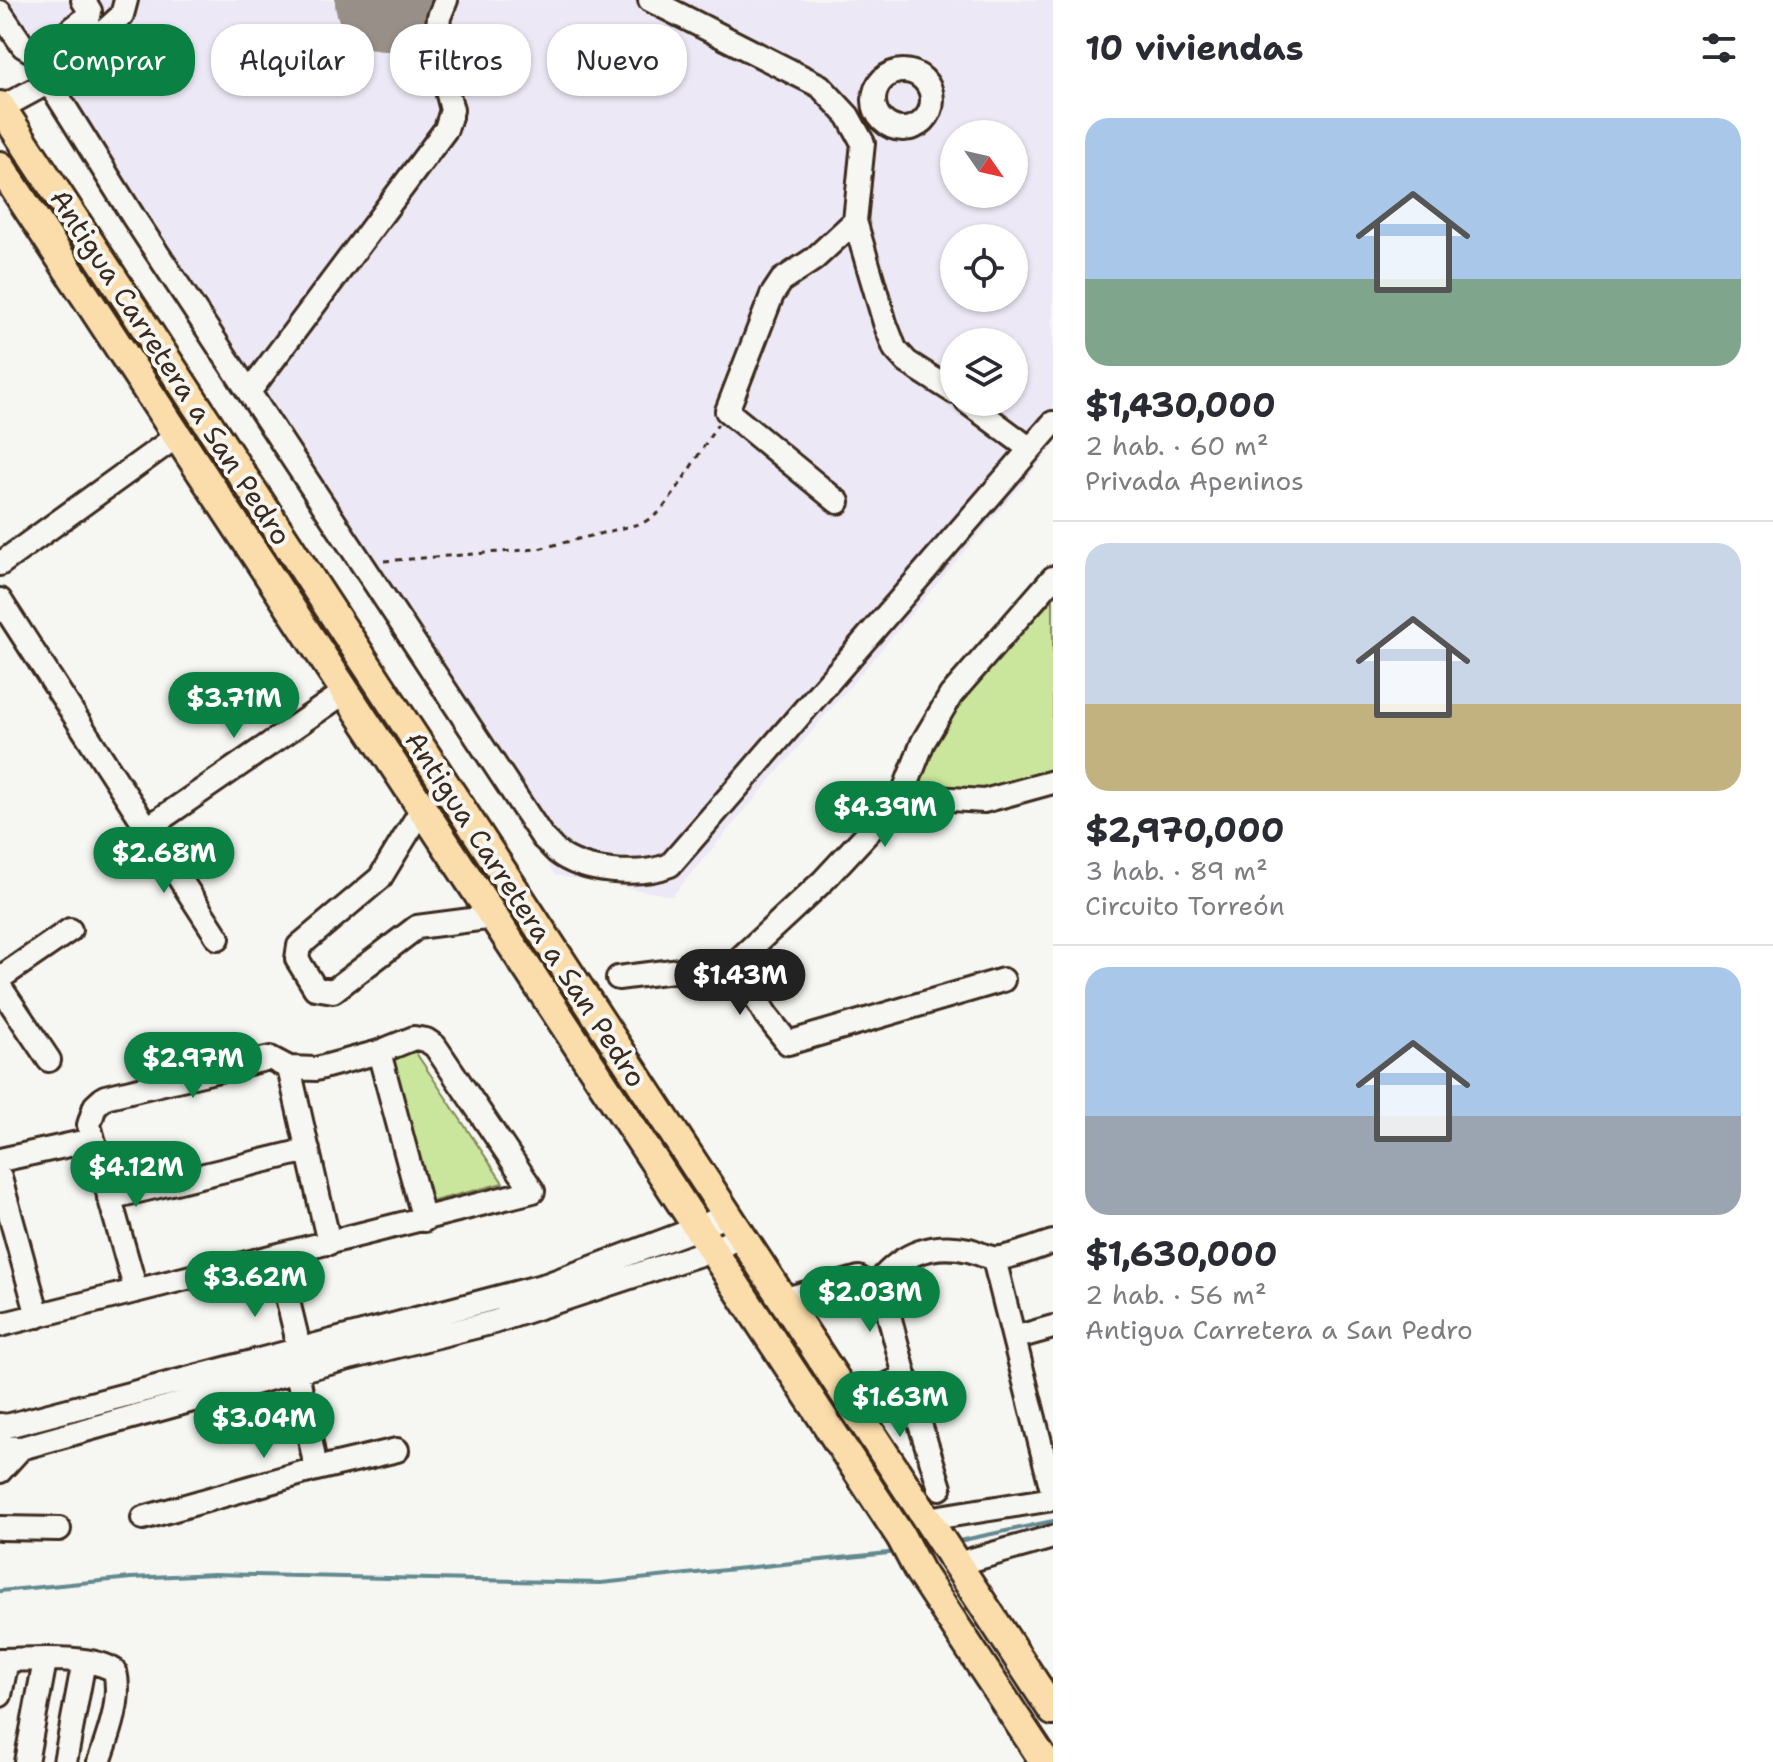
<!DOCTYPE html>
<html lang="es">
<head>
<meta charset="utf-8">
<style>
  :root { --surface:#fff; --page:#f7f7f7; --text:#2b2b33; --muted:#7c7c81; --line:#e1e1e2; --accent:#0b8043 }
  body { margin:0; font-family:"Shantell Sans",sans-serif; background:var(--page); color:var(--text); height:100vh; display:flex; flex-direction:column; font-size:30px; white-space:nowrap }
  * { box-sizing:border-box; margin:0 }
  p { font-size:26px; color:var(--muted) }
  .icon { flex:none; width:44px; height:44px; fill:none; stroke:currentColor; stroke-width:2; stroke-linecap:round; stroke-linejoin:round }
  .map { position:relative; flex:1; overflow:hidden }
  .panel { display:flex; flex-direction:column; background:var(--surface); width:720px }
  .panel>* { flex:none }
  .top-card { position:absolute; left:24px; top:24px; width:760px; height:72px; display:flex; gap:16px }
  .needle { width:52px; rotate:124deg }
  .controls { position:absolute; left:940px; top:120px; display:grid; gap:16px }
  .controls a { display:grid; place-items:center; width:88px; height:88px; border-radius:50%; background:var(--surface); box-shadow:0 2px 6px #0004; font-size:40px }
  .price { position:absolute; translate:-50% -68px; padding:0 18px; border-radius:28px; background:var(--accent); color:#fff; font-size:26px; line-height:52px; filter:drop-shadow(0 2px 4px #0008) }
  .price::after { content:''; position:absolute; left:50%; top:48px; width:24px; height:18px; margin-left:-12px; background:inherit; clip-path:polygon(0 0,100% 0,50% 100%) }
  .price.active { background:#222; color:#fff }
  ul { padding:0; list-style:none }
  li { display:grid; align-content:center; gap:16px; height:424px; padding:0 32px }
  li+li { border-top:2px solid var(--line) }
  li span { display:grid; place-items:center; height:248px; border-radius:24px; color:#555 }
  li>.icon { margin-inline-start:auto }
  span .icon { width:144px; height:144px; fill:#fffc; stroke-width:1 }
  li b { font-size:34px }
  h2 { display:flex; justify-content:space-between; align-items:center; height:96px; padding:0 32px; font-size:34px }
  .chip { padding:0 28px; border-radius:32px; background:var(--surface); box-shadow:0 2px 6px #0004; font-size:28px; line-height:72px }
  .chip.active { background:var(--accent); color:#fff }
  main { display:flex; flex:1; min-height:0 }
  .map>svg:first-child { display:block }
</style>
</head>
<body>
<main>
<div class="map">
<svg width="1053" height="1762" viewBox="0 0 1053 1762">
  <rect width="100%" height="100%" fill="#f6f6f2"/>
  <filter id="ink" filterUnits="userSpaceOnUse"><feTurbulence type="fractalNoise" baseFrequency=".0125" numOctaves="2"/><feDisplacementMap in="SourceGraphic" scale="16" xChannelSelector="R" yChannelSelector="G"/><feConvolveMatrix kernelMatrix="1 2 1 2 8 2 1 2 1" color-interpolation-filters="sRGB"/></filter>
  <g filter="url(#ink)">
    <path fill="#ece8f5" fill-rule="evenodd" d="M0,0h1053v447l-381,449 -117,-21 -555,-843zM954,134h60v60h-60zM954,238h60v60h-60zM954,342h60v60h-60z"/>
    <path fill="#cae59c" stroke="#82885d" stroke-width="2" d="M1053,599v176c-47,10 -93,28 -139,4l47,-82z
      M414,1050l89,133 -81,21 -34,-141z"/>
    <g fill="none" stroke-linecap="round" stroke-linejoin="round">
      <path stroke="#62898f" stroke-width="4" d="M954,1542l99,-21
        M0,1591l131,-13 83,-4 387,9 297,-31"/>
      <path stroke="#989088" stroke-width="100" d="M385,1l1,-1"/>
      <g stroke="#3b2a1e" stroke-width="28">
        <path id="minor" d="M650,0l170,86 28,30 15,27 -8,78 30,102 10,26 12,13 47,30
          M0,12l23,34 10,6 26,-13 30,-23 1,-5 -7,-11
          M874 100a29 29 0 1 1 58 0a29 29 0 1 1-58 0Z
          M49,82l73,-67 4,-15
          M1,108l48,-26 85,136 409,620c5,4 9,10 14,14 26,21 83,25 113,13l383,-442
          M249,392l197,-263 6,-19 -10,-39 -5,-35 2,-19 7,-17
          M967,402l63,47
          M838,502l-111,-91 45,-116 10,-15 32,-21 41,-38
          M0,564l177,-128
          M0,600l218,338
          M902,796l82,5 69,-19
          M422,809l-42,69 -81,68 -2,13 18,29 18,3 84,-64 77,-10
          M149,827l196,-135
          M735,963l31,52 22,28 215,-63
          M0,978l70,-48
          M618,978l117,-15 88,-82 79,-85 21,-54 28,-47 102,-117
          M0,987l49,73
          M379,1052l45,168
          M289,1068l40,175
          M0,1160l92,-20
          M0,1178l38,138
          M109,1198l199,-48
          M277,1256l19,78 1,37 19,98
          M994,1259l59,235
          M782,1300l77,-22
          M0,1325l533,-134 -98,-145 -9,-6 -12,-2 -35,14 -63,17 -27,-1 -19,-10 -165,39 -10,9 -6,19 47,166
          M1014,1338l39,-11
          M851,1403l54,-27
          M0,1425l7,1 539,-141 152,-57 29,-13
          M0,1447l21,1 276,-77 197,-49 218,-72 28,-13
          M0,1471l21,-23
          M940,1488l-35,-112 -25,-95c23,-28 54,-39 89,-31 8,2 16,7 24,8 13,2 46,-12 60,-16
          M143,1518l173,-49 81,-19
          M927,1519l126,-20
          M0,1528l59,1
          M957,1564l96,-27
          M0,1660c30,0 91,-6 115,11 7,29 -6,63 -16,91
          M0,1695l7,-35
          M26,1762l19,-101
          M65,1762l19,-101"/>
      </g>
      <g stroke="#3b2a1e" stroke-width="34">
        <path id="major" d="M0,106l1053,1605
          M0,166l901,1371 18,34 126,191"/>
      </g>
      <path stroke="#3b2a1e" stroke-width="3" stroke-dasharray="6 6" stroke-linecap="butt" d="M384,561l154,-12 105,-26 17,-11 15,-20 43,-68"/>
      <use href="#minor" stroke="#f6f6f2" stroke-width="22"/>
      <use href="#major" stroke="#faddab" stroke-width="28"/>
    </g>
  </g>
  <g text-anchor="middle" stroke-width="8" stroke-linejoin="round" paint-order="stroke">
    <g font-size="28" fill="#3b2a1e" stroke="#f6f6f2">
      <text transform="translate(171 367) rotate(57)" y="10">Antigua Carretera a San Pedro</text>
      <text transform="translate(526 909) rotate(57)" y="10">Antigua Carretera a San Pedro</text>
    </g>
  </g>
</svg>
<div class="controls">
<a><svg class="needle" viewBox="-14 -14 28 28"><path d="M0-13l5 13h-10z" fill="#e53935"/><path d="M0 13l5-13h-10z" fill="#7c7c81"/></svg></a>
<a><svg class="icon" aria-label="locate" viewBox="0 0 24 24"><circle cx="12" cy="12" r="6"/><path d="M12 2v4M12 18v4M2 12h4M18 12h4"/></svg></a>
<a><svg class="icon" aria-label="layers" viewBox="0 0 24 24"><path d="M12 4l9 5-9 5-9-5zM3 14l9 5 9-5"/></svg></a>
</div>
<b class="price" style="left:234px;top:740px">$3.71M</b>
<b class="price" style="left:885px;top:849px">$4.39M</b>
<b class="price" style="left:164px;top:895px">$2.68M</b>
<b class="price active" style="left:740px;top:1017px">$1.43M</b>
<b class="price" style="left:193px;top:1100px">$2.97M</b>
<b class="price" style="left:136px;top:1209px">$4.12M</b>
<b class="price" style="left:255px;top:1319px">$3.62M</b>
<b class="price" style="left:870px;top:1334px">$2.03M</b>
<b class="price" style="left:900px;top:1439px">$1.63M</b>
<b class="price" style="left:264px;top:1460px">$3.04M</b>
<div class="top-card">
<a class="chip active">Comprar</a>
<a class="chip">Alquilar</a>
<a class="chip">Filtros</a>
<a class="chip">Nuevo</a>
</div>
</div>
<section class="panel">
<h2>10 viviendas<svg class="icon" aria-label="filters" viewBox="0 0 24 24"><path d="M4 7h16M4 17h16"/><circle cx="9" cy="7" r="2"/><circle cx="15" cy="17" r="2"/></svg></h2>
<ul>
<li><span style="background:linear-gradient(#a9c7e8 65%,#7fa58c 0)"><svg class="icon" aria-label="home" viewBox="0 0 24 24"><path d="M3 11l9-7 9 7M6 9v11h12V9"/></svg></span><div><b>$1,430,000</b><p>2 hab. · 60 m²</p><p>Privada Apeninos</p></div></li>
<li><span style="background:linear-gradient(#c9d6e8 65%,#c2b280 0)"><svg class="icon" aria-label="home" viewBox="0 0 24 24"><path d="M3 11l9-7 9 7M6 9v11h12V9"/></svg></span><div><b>$2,970,000</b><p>3 hab. · 89 m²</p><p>Circuito Torreón</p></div></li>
<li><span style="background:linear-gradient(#a9c7e8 60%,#9aa5b1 0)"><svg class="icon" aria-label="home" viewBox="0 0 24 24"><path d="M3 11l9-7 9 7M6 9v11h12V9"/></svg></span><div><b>$1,630,000</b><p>2 hab. · 56 m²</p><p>Antigua Carretera a San Pedro</p></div></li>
</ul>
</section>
</main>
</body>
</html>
